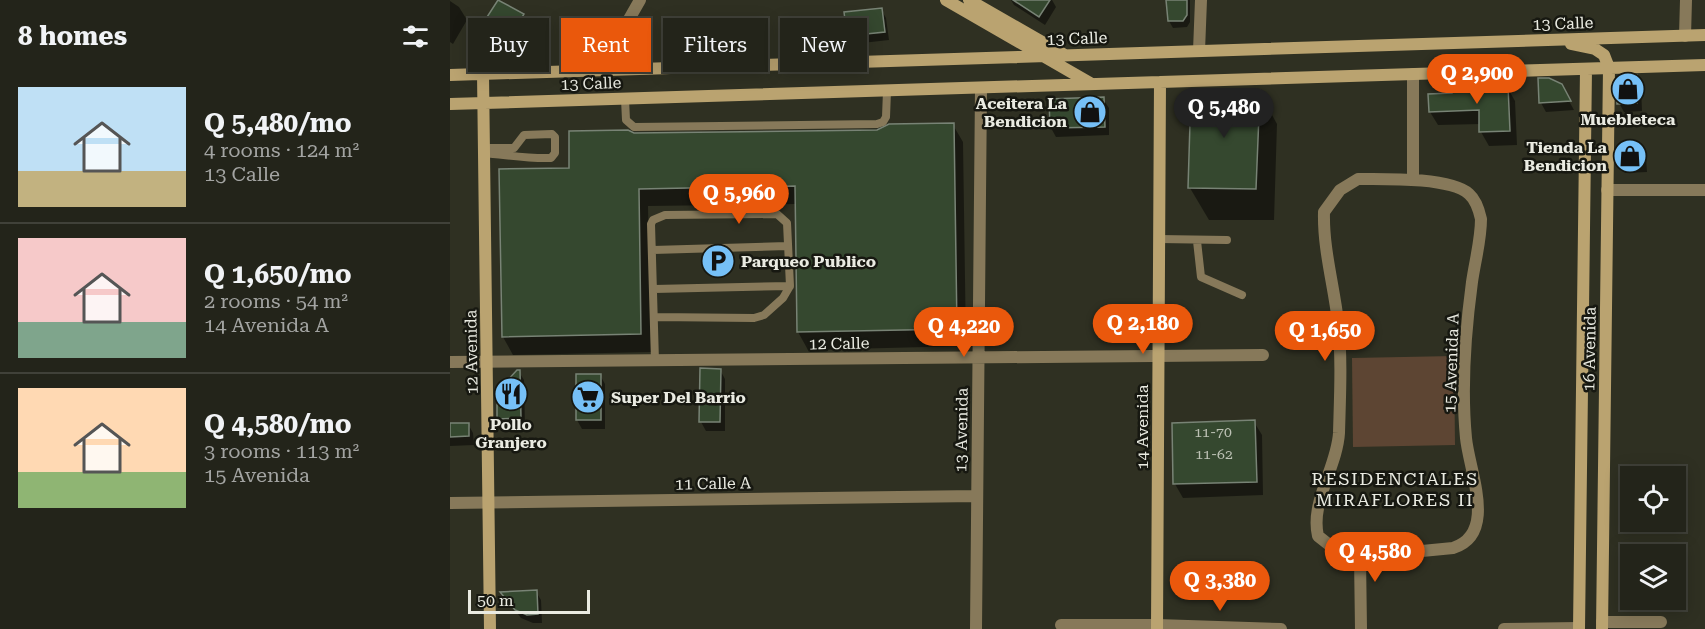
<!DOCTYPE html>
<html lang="en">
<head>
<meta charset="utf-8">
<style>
  :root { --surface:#23241a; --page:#2b2c23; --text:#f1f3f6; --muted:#a3a4a2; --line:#404139; --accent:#ea580c }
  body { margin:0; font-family:"Roboto Serif",serif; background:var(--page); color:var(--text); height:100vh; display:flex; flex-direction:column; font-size:22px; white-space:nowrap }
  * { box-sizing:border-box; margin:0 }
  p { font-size:20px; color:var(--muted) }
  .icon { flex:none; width:33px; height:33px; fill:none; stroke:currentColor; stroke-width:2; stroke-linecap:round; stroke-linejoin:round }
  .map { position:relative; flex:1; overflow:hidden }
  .details { display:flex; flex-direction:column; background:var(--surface); width:450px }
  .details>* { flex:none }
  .hud { position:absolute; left:18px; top:18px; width:570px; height:54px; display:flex; gap:12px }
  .controls { position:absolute; left:1170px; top:466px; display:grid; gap:12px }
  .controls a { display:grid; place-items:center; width:66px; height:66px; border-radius:0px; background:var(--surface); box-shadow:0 3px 15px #0003,0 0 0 2px var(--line); font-size:30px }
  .scale { position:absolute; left:18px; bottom:15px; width:122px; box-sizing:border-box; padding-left:6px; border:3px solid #eaebe2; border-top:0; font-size:16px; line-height:21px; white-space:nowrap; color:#eaebe2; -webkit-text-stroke:4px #171811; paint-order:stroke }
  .price { position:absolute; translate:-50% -51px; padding:0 14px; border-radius:21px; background:var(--accent); color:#fff; font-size:20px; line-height:39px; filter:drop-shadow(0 2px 3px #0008) }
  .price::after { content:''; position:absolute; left:50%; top:36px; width:18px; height:14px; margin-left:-9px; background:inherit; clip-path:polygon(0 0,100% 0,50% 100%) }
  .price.active { background:#222; color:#fff }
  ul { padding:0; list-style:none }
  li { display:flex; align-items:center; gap:18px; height:150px; padding:0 18px }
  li+li { border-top:2px solid var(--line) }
  li span { display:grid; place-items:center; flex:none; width:168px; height:120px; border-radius:0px; color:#555 }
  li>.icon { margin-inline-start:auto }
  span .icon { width:72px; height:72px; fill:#fffc; stroke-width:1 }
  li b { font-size:26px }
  h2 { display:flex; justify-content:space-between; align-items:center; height:72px; padding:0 18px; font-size:26px }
  .tag { padding:0 21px; border-radius:0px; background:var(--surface); box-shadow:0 3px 15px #0003,0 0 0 2px var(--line); font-size:21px; line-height:54px }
  .tag.active { background:var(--accent); color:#fff }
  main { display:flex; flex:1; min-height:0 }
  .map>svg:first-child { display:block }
</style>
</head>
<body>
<main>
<section class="details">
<h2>8 homes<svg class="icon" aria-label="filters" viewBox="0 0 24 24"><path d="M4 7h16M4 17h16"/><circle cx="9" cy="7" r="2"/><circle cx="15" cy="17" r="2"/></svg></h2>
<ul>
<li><span style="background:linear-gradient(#bfe0f5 70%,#c2b280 0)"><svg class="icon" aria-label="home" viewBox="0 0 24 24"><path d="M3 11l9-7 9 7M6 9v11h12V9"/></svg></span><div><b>Q 5,480/mo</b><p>4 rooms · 124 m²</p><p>13 Calle</p></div></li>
<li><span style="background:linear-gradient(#f6c9c9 70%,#7fa58c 0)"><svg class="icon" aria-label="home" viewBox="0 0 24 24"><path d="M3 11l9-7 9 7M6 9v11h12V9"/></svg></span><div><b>Q 1,650/mo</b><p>2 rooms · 54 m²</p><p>14 Avenida A</p></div></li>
<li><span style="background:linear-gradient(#ffd9b3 70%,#8fb573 0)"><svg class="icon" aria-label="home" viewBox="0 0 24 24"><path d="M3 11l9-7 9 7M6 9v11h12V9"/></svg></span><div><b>Q 4,580/mo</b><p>3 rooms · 113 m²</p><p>15 Avenida</p></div></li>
</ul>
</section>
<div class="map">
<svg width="1255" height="629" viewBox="0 0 1255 629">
  <rect width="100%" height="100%" fill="#2f3022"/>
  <path fill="#5d4533" d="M1004,356l1,89 -102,2 -1,-89z"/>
  <path fill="#0007" d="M561,0h41l4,7 -11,18 -31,-20z
    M718,0h22v22l-3,5 -14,1 -4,-7z
    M0,1l9,6 8,13 -14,24 -3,-2z
    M431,9l5,9 3,22 -36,4 -5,-9z
    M73,15l5,9 -10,17 -24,-15 -5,-9z
    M1186,77l5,9 1,25 -18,1 -5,-9z
    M1110,85l14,25 -28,2 -5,-9z
    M1057,87l8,14 2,44 -28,1 -8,-14v-8l-43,1 -8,-13 23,-18z
    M809,91l18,33 -3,96h-65l-19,-32 3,-95z
    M653,99l6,9v27l-53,2 -5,-9z
    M503,125l10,17 3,204 -158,4 -10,-18 -2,-128 -148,2 3,146 -138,3 -10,-18 68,-168 63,-34 243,-3z
    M1191,148l5,9 1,15 -22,1 -5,-9 -1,-15z
    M270,370l5,9v52h-19l-5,-9z
    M69,372l5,8 1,47 -21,1 -5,-9z
    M150,375l5,9v45h-23l-5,-9z
    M804,422l8,13 1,60 -80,3 -8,-14 -2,-59z
    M18,424l5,9 1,12 -24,1v-21z
    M86,592l5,8 1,23h-9l-12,-5 -18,-24z"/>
  <path fill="#35482f" stroke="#788375" stroke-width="1.5" d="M48,0l26,14 -11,19 -26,-16z
    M563,0h37l-11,17z
    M716,0h21v15l-4,6h-15z
    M432,8l3,24 -38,4 -3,-24z
    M1187,75v28l-20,1v-11l8,-15z
    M1088,78h11l13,6 9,17 -32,2z
    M1058,86l2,45 -31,1v-22l-50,2 -1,-18 24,-1v-5z
    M810,90l-4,99 -68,-1 3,-97z
    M654,97l1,30 -55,1 -1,-29z
    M504,123l3,206 -160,3 -2,-146 -156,3 2,145 -139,3 -3,-168 70,-1v-37l59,-1 6,3 243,-3 12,-6z
    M1192,147l1,16 -25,1v-16z
    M250,368l21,1 -1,53h-21z
    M67,370h3l1,48 -24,1v-14l8,-22z
    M126,374h25v46h-25z
    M805,420l2,62 -84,2 -1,-61z
    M0,423h19v13l-19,1z
    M87,590l1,24 -11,1 -12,-5 -15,-18z"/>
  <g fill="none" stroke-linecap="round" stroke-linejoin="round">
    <path stroke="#87795a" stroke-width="8" d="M175,99l1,21 8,7 243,-3 6,-2 3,-5 1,-26
      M34,148h30l10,-13 28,-1 3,3v16l-4,5c-23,1 -43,-3 -67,-5
      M709,239l68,1
      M747,241l4,36 41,18
      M203,250l134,-4
      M204,289l136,-3
      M204,317l100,1 10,-3 19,-17 7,-12 -3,-63 -10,-9 -112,1 -12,5 -2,4 4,137"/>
    <path stroke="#87795a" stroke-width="12" d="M1235,36l1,-36
      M749,51l2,-51
      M150,70l40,-70
      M963,74v105
      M908,179c25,0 92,-2 111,15 7,6 10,16 12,25 0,21 -6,42 -9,63 -7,52 -11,104 -6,156 3,33 32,96 -13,110l-93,9 -23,-6 -19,-15c-8,-34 19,-69 21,-103 1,-37 3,-75 -1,-111 -4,-36 -15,-73 -14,-110l16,-22z
      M1157,190h98
      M0,362l813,-7
      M0,503l527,-7
      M910,557l1,72
      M1152,622h59
      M611,625h96l124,4
      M526,629l5,-541
      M1054,629l75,-1"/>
    <path stroke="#baa370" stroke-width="12" d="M496,0l144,83
      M519,0l94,54
      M1121,44l24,5 9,6 5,13 -7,561
      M33,74l7,555
      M0,75l1255,-40
      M0,104l1255,-39
      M707,629l3,-547
      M1129,629l7,-560"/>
  </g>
  <defs>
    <g id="shop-disc" transform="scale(1.725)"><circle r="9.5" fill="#76c0f7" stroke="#171811"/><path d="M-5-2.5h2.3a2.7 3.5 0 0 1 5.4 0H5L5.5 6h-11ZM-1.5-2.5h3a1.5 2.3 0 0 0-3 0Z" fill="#111"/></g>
    <g id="parking-disc" transform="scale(1.725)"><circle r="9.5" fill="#76c0f7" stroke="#171811"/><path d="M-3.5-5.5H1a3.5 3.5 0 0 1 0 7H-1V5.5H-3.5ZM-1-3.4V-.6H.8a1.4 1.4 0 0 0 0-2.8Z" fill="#111"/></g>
    <g id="restaurant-disc" transform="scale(1.725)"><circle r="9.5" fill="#76c0f7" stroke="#171811"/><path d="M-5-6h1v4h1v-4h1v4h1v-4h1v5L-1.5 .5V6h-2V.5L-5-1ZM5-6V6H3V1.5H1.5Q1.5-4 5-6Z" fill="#111"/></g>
    <g id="supermarket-disc" transform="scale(1.725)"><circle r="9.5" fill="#76c0f7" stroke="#171811"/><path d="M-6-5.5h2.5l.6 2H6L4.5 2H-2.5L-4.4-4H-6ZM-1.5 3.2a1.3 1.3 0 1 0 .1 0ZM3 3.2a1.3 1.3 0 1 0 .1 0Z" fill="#111"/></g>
  </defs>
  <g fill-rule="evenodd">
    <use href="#shop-disc" x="1178" y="89"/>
    <use href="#shop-disc" x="640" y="112"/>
    <use href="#shop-disc" x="1180" y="156"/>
    <use href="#parking-disc" x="268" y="261"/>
    <use href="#restaurant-disc" x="61" y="394"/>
    <use href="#supermarket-disc" x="138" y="397"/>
  </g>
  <g text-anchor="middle" stroke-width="5" stroke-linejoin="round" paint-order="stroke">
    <g font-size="14" fill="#bdc2b5">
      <text x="763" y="437">11-70</text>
      <text x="764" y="459">11-62</text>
    </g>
    <g font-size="16" fill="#eaebe2" stroke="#171811">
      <text transform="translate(1113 23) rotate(-2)" y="6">13 Calle</text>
      <text transform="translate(627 38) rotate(-2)" y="6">13 Calle</text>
      <text transform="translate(141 83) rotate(-2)" y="6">13 Calle</text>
      <text transform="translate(389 343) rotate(-1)" y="6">12 Calle</text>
      <text transform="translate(1139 349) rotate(-89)" y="6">16 Avenida</text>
      <text transform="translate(21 352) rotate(-91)" y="6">12 Avenida</text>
      <text transform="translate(1001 363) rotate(-88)" y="6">15 Avenida A</text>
      <text transform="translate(692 427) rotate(-90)" y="6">14 Avenida</text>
      <text transform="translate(511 430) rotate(-89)" y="6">13 Avenida</text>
      <text transform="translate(263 483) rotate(-1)" y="6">11 Calle A</text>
    </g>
    <g font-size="16" font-weight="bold" fill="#eaebe2" stroke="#171811" text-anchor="end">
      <text x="617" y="109">Aceitera La<tspan x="617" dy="18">Bendicion</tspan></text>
      <text x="1178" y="125" text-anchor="middle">Muebleteca</text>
      <text x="1157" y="153">Tienda La<tspan x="1157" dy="18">Bendicion</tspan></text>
      <text x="291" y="267" text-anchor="start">Parqueo Publico</text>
      <text x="161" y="403" text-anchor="start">Super Del Barrio</text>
      <text x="61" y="430" text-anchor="middle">Pollo<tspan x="61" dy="18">Granjero</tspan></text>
    </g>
    <g font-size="18" letter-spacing="1.5" fill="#eaebe2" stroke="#171811">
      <text x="945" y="485">RESIDENCIALES<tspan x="945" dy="21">MIRAFLORES II</tspan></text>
    </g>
  </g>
</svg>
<div class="controls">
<a><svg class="icon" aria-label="locate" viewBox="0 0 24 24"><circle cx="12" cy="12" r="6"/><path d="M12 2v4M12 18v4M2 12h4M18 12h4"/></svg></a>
<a><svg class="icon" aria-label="layers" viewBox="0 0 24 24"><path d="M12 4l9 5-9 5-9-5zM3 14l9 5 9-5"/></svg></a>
</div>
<div class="scale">50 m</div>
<b class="price" style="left:1027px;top:105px">Q 2,900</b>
<b class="price active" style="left:774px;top:139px">Q 5,480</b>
<b class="price" style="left:289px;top:225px">Q 5,960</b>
<b class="price" style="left:693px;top:355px">Q 2,180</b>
<b class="price" style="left:514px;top:358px">Q 4,220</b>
<b class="price" style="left:875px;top:362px">Q 1,650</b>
<b class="price" style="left:925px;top:583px">Q 4,580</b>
<b class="price" style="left:770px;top:612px">Q 3,380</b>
<div class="hud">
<a class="tag">Buy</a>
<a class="tag active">Rent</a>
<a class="tag">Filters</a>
<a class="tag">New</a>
</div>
</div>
</main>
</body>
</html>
